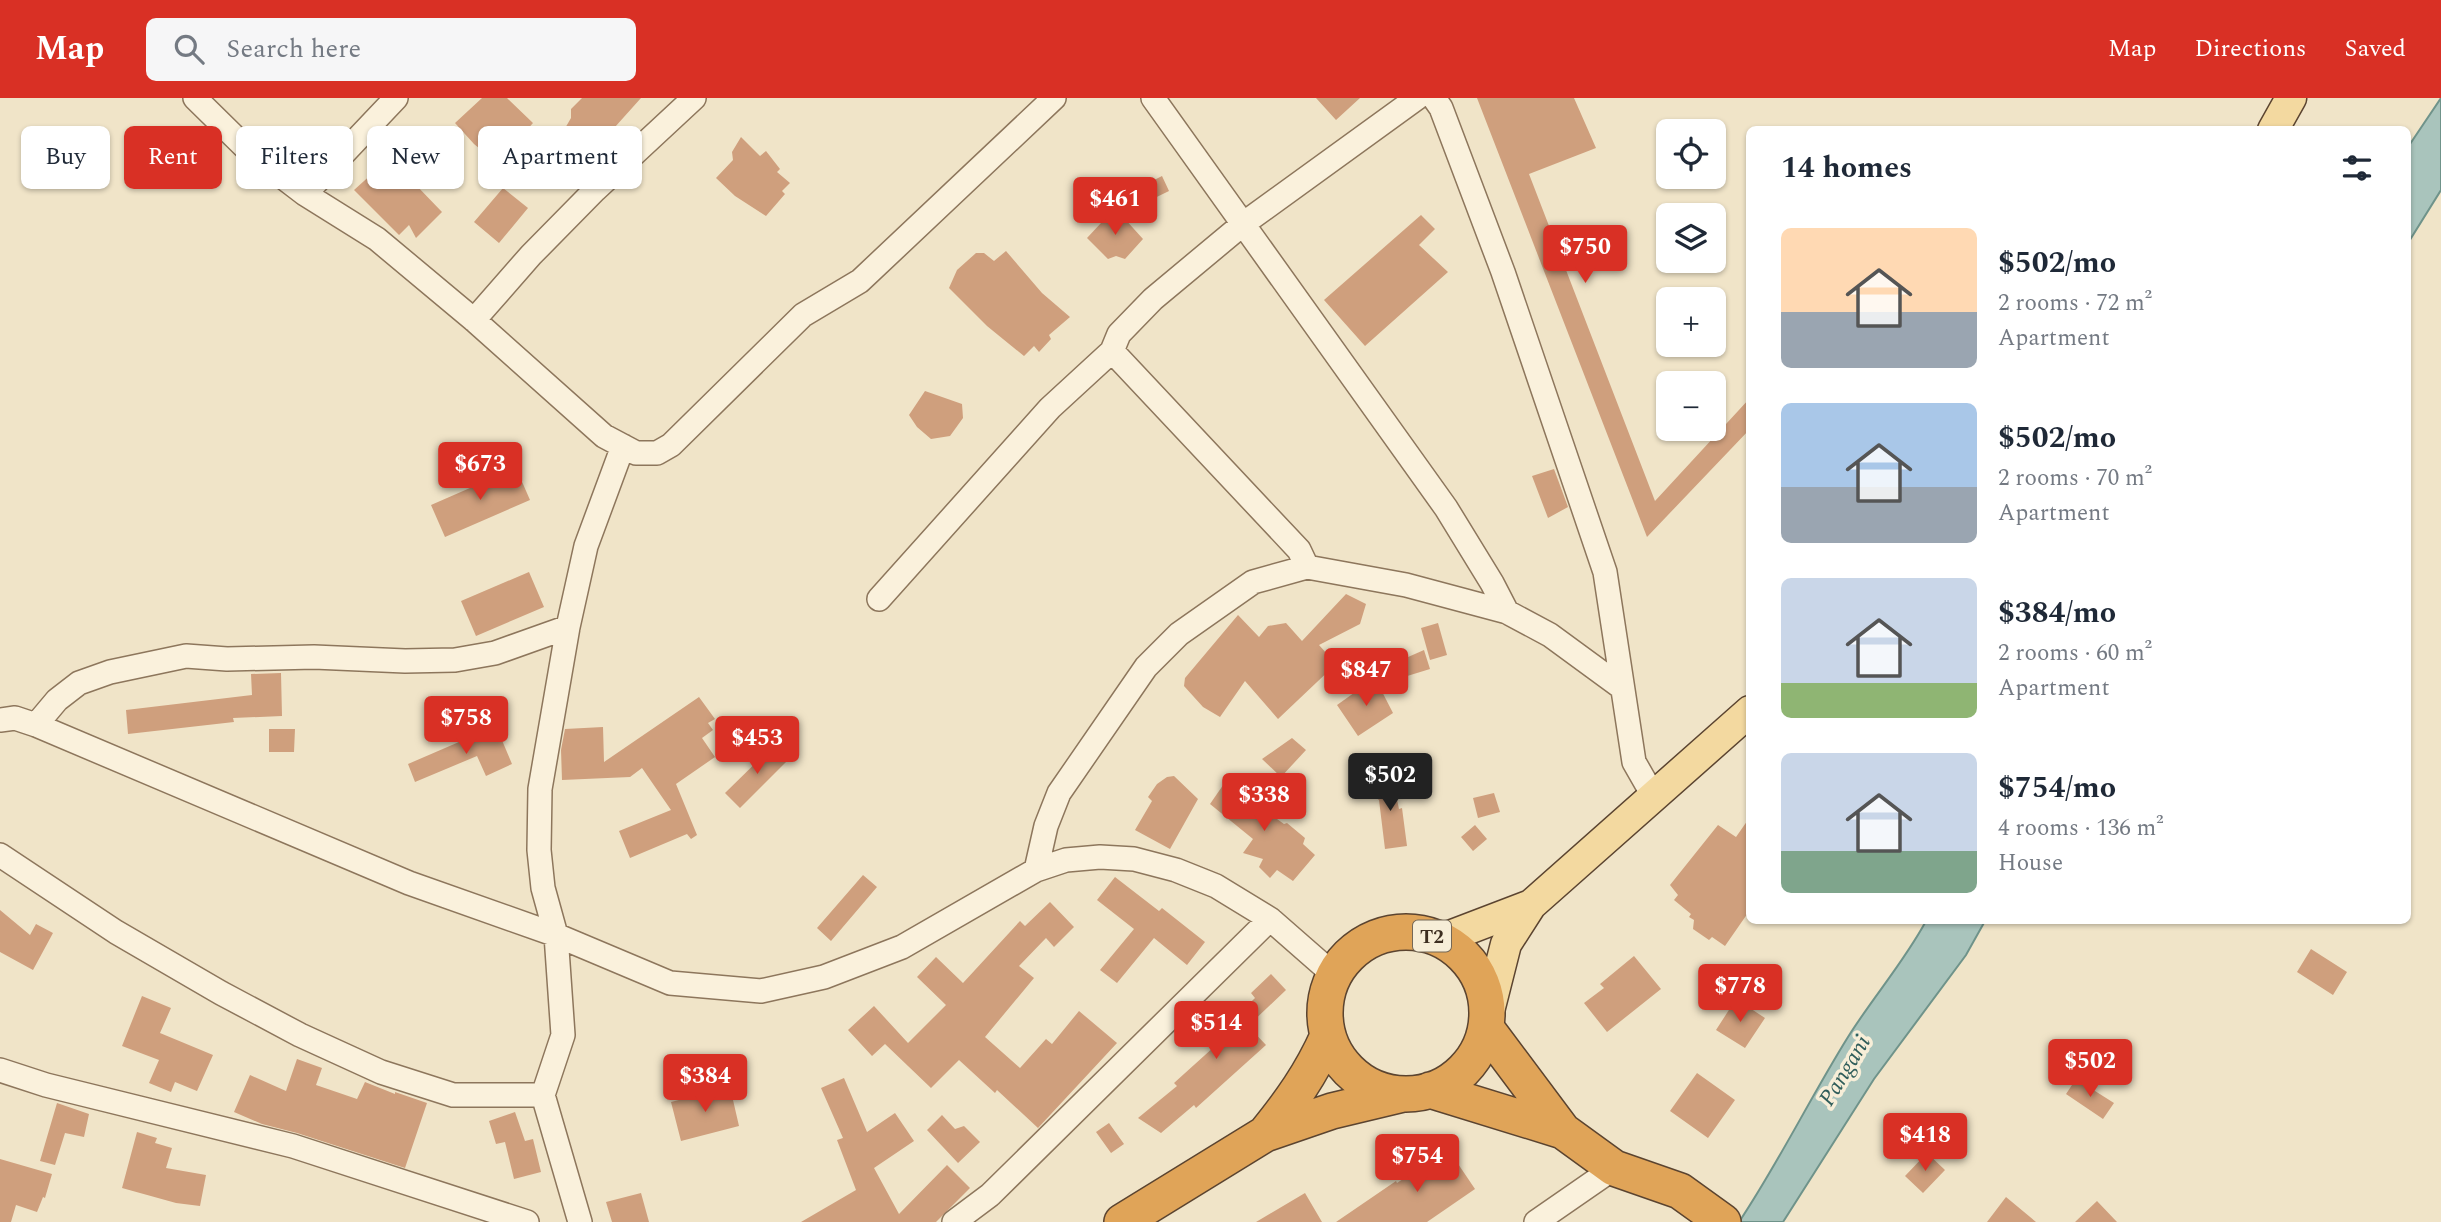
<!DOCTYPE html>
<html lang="en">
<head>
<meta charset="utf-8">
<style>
  :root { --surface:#fff; --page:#f6f6f7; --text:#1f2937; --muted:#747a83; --accent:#d93025 }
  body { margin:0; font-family:Spectral,serif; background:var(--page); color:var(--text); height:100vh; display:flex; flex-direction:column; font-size:26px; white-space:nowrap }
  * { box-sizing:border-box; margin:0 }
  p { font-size:23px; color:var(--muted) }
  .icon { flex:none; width:38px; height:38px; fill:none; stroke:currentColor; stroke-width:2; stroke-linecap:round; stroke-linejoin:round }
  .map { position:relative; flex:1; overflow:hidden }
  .side { position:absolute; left:1746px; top:28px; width:665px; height:798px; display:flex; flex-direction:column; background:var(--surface); border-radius:10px; box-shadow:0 2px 5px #0004 }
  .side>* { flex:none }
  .top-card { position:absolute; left:21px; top:28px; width:665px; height:63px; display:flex; gap:14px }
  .fabs { position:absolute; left:1656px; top:21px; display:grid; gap:14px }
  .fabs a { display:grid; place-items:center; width:70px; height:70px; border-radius:10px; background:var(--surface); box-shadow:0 2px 5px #0004; font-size:35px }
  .price { position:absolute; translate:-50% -60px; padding:0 16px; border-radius:7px; background:var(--accent); color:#fff; font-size:23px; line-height:46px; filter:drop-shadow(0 2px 4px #0008) }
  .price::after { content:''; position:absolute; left:50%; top:42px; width:21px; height:16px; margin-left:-10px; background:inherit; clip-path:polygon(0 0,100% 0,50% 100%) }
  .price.active { background:#222; color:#fff }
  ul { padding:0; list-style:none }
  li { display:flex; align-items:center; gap:21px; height:175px; padding:0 35px }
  li span { display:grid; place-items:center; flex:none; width:196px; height:140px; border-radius:10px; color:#555 }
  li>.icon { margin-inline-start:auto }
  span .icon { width:84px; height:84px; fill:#fffc; stroke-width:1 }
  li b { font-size:30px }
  h2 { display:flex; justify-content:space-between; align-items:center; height:84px; padding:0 35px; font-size:30px }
  .chip { padding:0 24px; border-radius:10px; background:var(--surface); box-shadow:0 2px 5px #0004; font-size:24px; line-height:63px }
  .chip.active { background:var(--accent); color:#fff }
  header { display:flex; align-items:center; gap:42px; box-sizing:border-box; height:98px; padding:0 35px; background:var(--accent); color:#fff }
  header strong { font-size:33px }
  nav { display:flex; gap:38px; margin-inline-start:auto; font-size:24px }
  .search { width:490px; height:63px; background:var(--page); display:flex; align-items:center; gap:18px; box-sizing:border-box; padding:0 24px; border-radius:10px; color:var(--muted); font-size:26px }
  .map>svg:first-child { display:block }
</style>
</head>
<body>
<header>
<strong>Map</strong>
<div class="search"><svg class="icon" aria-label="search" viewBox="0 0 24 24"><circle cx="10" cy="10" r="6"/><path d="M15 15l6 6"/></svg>Search here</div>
<nav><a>Map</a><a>Directions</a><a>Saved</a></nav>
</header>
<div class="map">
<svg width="2441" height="1124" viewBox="0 0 2441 1124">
  <rect width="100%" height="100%" fill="#f0e4c8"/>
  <path fill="#a9c4bc" stroke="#6f938a" stroke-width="2" d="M2441,0v92l-33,53v-96z
    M1926,823h59l-19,34 -92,124 -91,143h-44c40,-60 71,-124 109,-185 25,-40 56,-75 78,-116z"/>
  <path fill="#cf9f7d" d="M482,0h25l26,25 -36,40 -23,-19 -19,-21z
    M582,0h59l-26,29 4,3 -14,14 -7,-8 -14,15 -20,-21 7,-12v-9z
    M1316,0h44l-24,22z
    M1477,0h97l22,50 -67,26 126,327 95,-103v31l-103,108z
    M741,39l19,19 6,-5 14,18 -3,3 13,11 -8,8 3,3 -19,22 -31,-20 -19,-18 17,-18 -1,-8z
    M387,57l55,57 -26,26 -7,-13 -10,10 -45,-45 20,-18 -2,-4z
    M1162,78l7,15 -43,21 -7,-14z
    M503,90l25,20 -29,35 -25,-21z
    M1115,110l28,31 -18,20 -9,-3 -8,3 -21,-21z
    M1421,117l14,14 -16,16 29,27 -83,74 -41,-46z
    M1006,153l36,42 28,24 -21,18 2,4 -12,13 -5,-6 -10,10 -37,-30 -38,-38 8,-18 19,-17h8l10,8z
    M925,293l37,13 1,14 -13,18 -19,3 -14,-12 -8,-12z
    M516,370l14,32 -85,37 -14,-32z
    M1554,371l14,38 -20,11 -16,-42z
    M529,474l15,35 -68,29 -15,-35z
    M1346,496l20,10 -6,20 -41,21 17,19 -58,55 -33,-38 -25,36 -17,-10 -19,-21 1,-8 53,-63 21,22 9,-11 18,-3 16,18z
    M1438,525l9,32 -17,5 -9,-32z
    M1424,552l6,19 -26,8 -5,-16z
    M281,575l1,43 -49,2 1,4 -106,12 -2,-24 126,-15 -1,-21z
    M1375,580l18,35 -35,23 -21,-31z
    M699,599l16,22 -7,4 5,7 -11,8 13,19 -39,27 21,51 -6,4 -4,-5 -57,24 -11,-27 52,-21 -29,-42 -12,9 -68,3 -1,-30 4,-21 38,-2 1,35z
    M496,628l16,38 -26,12 -9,-20 -62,26 -7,-18z
    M269,631h26l-1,23h-25z
    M1292,640l14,12 -25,27 -19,-18z
    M775,646l15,14 -50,50 -15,-15z
    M1174,678l24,23 -28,50 -35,-19 17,-29 -4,-4 9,-13 10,-7z
    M1392,678l7,33 3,-1 5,38 -22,3 -6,-49 -4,-3 -1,-20z
    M1228,680l42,36 14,10 3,-1 18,15 -2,6 12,11 -22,26 -16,-11 -7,8 -11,-11 4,-8 -20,-6 10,-14 -43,-35z
    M1494,695l6,19 -22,6 -5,-20z
    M1750,719v93l-25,36 -13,-9 -3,3 -16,-11 1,-9 -5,-3 2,-3 -17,-14 4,-5 -8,-10 48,-60 18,12z
    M1475,727l12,14 -14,12 -12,-14z
    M863,777l14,12 -46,54 -14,-13z
    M1115,779l44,34 3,-3 43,34 -18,23 -33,-27 -37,45 -17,-13 34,-41 -37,-29z
    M1050,804l24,25 -20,20 -8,-9 -27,28 15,12 -49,59 35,31 26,-29 6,5 27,-33 38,32 -79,85 -41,-38 -2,3 -36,-33 -28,28 -46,-44 -13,12 -24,-26 26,-24 34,37 38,-38 -29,-28 19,-20 27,26 57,-62 5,5z
    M0,812l30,25 6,-11 17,9 -20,37 -33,-18z
    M2311,851l36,23 -14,23 -36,-23z
    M1634,858l27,33 -54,43 -23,-29 20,-15 -4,-4z
    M1271,876l15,16 -38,36 18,19 -70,63 -2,-3 -33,28 -23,-15 39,-32 -3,-3 41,-37 -5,-4 45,-44 -4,-5z
    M142,898l29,12 -11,25 53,22 -16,36 -22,-9 -4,10 -22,-9 10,-23 -37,-14z
    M1736,901l29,19 -20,30 -29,-18z
    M297,961l25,9 -6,17 41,14 8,-17 30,12v-2l32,11 -22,65 -108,-35 -35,-9 -28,-12 16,-37 36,16z
    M1697,975l38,27 -27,38 -38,-27z
    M844,980l23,54 28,-19 19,28 -40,27 25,46 48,-49 23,23 -34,34h-135l55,-32 -19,-50 6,-2 -22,-50z
    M2076,981l38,24 -11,16 -37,-25z
    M730,989l9,39 -58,15 -10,-39z
    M57,1005l32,11 -5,23 -19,-4 -10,32 -15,-4z
    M515,1014l10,29 8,-2 8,33 -27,7 -9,-37 -9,2 -7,-23z
    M942,1017l13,14 9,-3 16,16 -22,21 -31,-33z
    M1109,1025l15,21 -13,9 -15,-21z
    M137,1034l20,6 -2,5 17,5 -6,20 40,7 -6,31 -24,-3 -54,-15z
    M1448,1051l27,40 -48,33h-91l60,-41 1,2z
    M1927,1055l18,17 -22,23 -18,-17z
    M0,1061l52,15 -7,24 -2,-1 -6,15 -21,-7 -5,17h-11z
    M641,1095l8,29h-37l-6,-20z
    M1305,1095l17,29h-66z
    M2006,1099l30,25h-49z
    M2097,1103l20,21h-42z"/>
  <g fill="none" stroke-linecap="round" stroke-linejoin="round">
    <g stroke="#8d765c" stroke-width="26">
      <path id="minor" d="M195,0l55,54 55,42 72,45 97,81 130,116 32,17h21l14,-8 132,-130 57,-34 194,-183
        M1153,0l293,410 46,75 15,29
        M1434,0l7,10 62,164 102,300 29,190 20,35
        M305,96l91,-96
        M474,222l57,-65 64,-65 99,-92
        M1112,253l187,199 8,17
        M879,501l171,-191 62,-57 7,-17 34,-35 90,-75 174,-126
        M0,622l15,-2 21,7 373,158 147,52 114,48 91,8 63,-14 78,-30 134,-77 30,-10 34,-3 34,2 42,11 40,16 54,33 64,56
        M36,627l21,-25 22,-17 31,-11 76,-16 41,3 87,-2 91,4 50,-1 40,-7 73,-26
        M0,757l116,77 105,61 79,42 81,37 72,23h90l20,-60 -7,-100 -13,-47 -4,-38 1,-61 28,-162 18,-81 37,-100
        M1036,772l10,-44 13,-33 87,-126 33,-33 74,-52 54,-15 99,18 101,27 43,23 71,52
        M0,972l46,15 247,61 234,76
        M543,997l37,127
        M954,1124l36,-27 280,-276
        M1536,1124l78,-54"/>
    </g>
    <g stroke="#5b4430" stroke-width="33">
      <path id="major" d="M2273,32l18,-32
        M1442,841l89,-34
        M1488,917l18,-71 25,-39 219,-194"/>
    </g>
    <g stroke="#5b4430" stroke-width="38">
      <path id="highway" d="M1325 915a81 81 0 1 1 162 0a81 81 0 1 1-162 0Z
        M1486,930l77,103 51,37 66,23 43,31
        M1430,992l133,41
        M1265,1036c26,-32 46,-60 63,-98
        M1122,1124l143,-88 67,-23 71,-17"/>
    </g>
    <use href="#minor" stroke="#faf1dc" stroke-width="23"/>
    <use href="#major" stroke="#f3d9a0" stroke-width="30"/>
    <use href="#highway" stroke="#e0a458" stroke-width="35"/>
  </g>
  <g text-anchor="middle" stroke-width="7" stroke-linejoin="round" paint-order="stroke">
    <rect fill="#f7eed8" stroke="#756857" stroke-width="2" x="1413" y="822.5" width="38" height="31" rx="5"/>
    <g font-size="19" font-weight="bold" fill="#3d2e20">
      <text x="1432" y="845">T2</text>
    </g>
    <g font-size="23" font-style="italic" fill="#2f5d5a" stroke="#f7eed8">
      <text transform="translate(1844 972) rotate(-59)" y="8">Pangani</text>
    </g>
  </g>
</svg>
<div class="fabs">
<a><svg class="icon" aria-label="locate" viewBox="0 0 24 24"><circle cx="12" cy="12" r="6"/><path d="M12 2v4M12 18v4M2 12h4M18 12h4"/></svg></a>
<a><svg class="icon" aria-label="layers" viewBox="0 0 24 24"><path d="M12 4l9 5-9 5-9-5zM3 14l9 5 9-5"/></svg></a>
<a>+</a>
<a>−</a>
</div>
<b class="price" style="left:1115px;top:139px">$461</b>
<b class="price" style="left:1585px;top:187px">$750</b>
<b class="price" style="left:480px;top:404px">$673</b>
<b class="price" style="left:1366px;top:610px">$847</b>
<b class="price" style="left:466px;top:658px">$758</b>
<b class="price" style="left:757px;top:678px">$453</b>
<b class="price active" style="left:1390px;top:715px">$502</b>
<b class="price" style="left:1264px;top:735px">$338</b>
<b class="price" style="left:1740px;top:926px">$778</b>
<b class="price" style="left:1216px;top:963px">$514</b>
<b class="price" style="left:2090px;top:1001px">$502</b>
<b class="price" style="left:705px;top:1016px">$384</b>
<b class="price" style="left:1925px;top:1075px">$418</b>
<b class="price" style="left:1417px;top:1096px">$754</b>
<div class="top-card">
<a class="chip">Buy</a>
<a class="chip active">Rent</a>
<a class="chip">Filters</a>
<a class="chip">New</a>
<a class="chip">Apartment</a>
</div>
<section class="side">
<h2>14 homes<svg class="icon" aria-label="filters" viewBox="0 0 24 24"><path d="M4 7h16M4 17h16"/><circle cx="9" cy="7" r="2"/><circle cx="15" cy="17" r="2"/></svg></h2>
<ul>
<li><span style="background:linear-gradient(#ffd9b3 60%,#9aa5b1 0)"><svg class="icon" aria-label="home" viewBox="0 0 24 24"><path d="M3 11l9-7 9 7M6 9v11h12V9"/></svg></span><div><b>$502/mo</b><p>2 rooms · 72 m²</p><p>Apartment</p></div></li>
<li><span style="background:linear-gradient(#a9c7e8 60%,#9aa5b1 0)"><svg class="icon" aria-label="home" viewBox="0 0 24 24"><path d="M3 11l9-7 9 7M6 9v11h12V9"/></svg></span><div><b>$502/mo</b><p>2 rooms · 70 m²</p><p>Apartment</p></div></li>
<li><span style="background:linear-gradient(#c9d6e8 75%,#8fb573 0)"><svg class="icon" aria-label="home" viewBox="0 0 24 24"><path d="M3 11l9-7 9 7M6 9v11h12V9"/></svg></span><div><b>$384/mo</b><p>2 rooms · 60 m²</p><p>Apartment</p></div></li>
<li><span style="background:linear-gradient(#c9d6e8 70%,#7fa58c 0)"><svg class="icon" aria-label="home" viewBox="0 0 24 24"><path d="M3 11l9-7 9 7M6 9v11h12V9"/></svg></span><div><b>$754/mo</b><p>4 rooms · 136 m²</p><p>House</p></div></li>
</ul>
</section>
</div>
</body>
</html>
